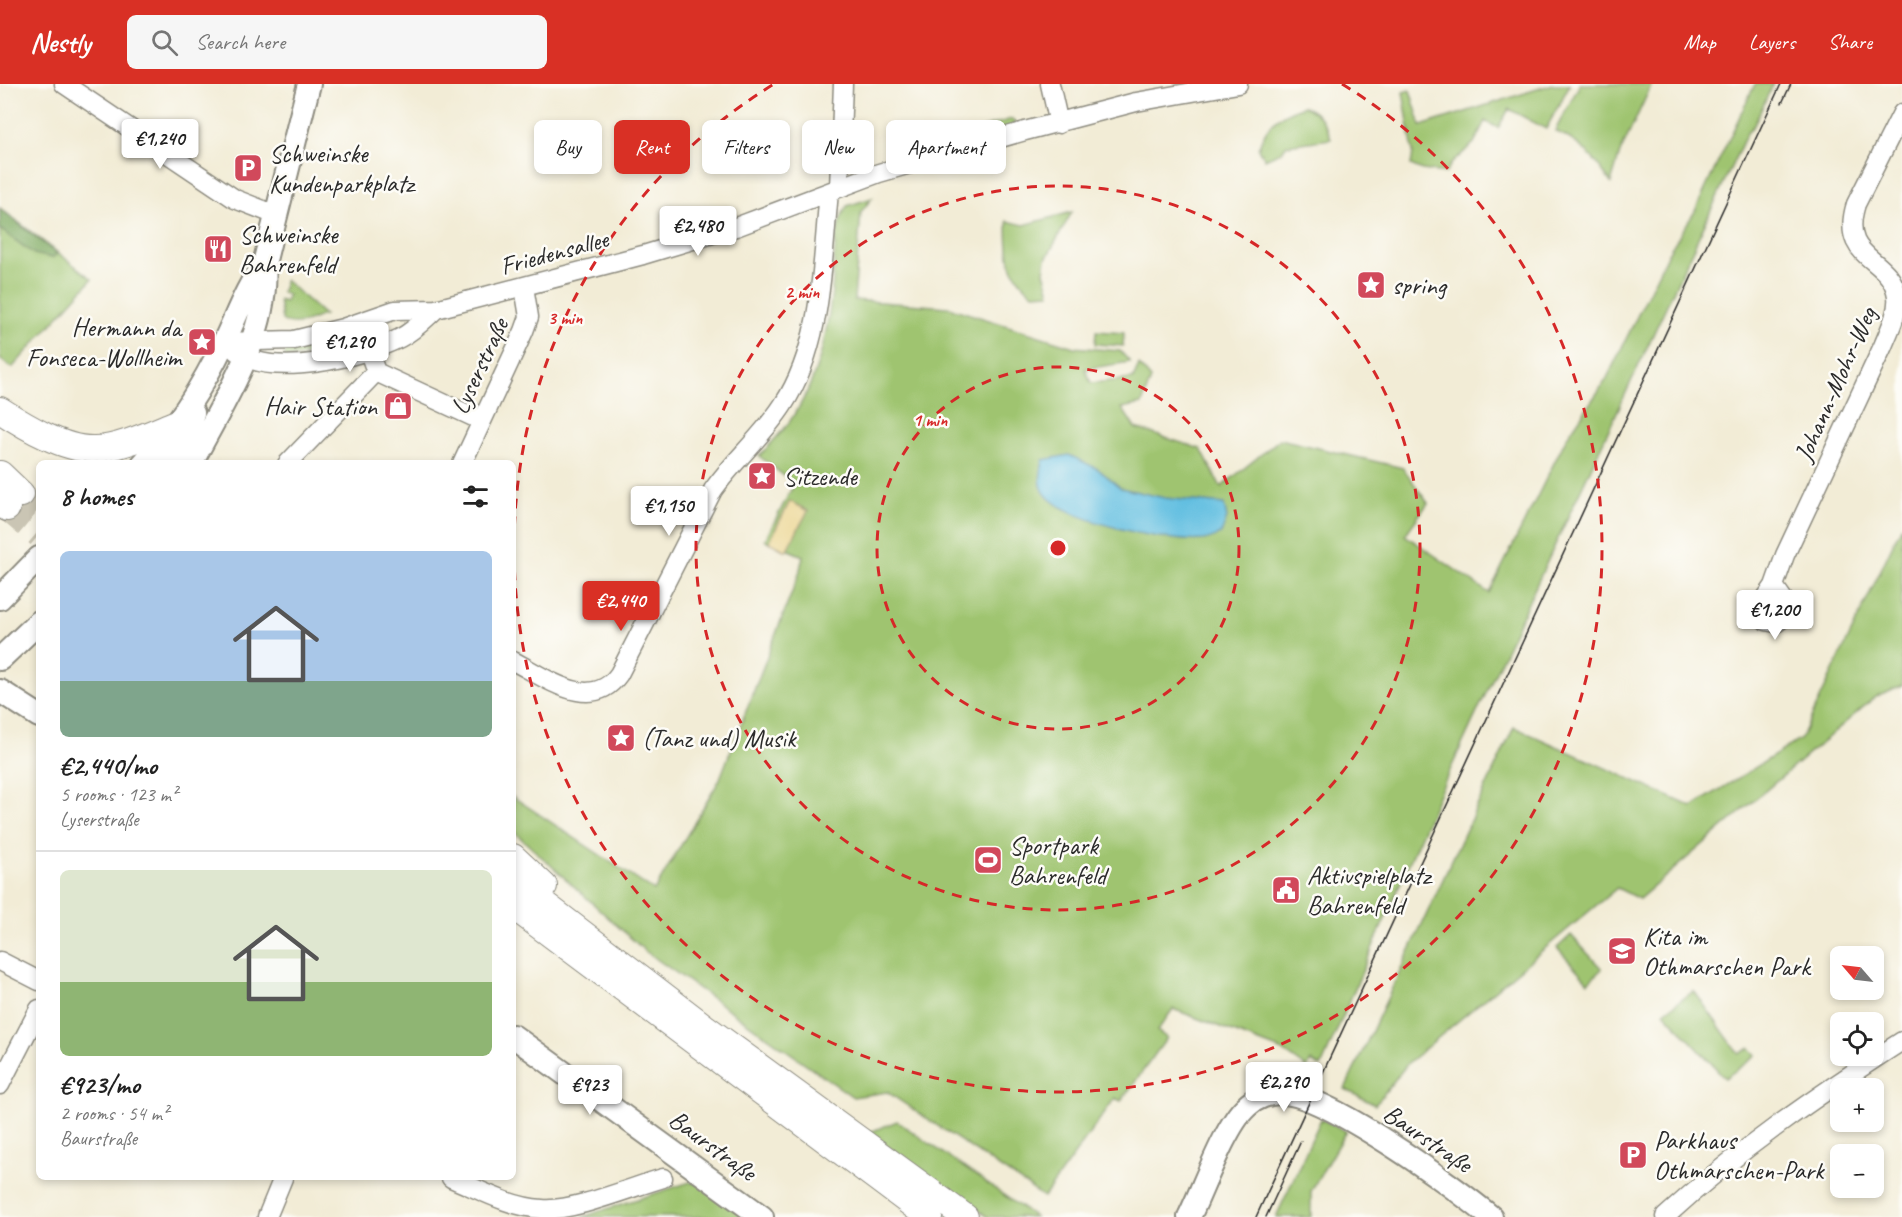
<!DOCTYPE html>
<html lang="en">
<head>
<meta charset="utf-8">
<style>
  :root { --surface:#fff; --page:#f6f6f6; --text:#222; --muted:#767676; --line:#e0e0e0; --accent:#d93025 }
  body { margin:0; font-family:Caveat,sans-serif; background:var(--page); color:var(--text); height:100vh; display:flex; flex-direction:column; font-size:22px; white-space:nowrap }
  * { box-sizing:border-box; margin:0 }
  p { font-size:20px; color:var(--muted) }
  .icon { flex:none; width:33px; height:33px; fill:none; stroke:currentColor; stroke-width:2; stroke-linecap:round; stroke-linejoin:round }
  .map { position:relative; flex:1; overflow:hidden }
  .sheet { position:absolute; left:36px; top:376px; width:480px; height:720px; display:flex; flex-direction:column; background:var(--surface); border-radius:9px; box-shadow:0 3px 9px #0003 }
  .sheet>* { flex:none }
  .guide { position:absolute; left:534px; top:36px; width:570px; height:54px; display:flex; gap:12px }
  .needle { width:39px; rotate:298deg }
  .buttons { position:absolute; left:1830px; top:862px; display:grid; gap:12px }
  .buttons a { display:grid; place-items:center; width:54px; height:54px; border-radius:9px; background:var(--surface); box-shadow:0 3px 9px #0003; font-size:30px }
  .price { position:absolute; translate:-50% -51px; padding:0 14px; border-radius:6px; background:#fff; color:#222; font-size:20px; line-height:39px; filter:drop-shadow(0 2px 3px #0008) }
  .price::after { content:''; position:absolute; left:50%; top:36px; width:18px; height:14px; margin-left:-9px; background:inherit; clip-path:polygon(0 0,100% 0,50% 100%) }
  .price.current { background:var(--accent); color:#fff }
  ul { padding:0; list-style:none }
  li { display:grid; align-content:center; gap:12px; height:318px; padding:0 24px }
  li+li { border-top:2px solid var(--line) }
  li span { display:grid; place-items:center; height:186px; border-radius:9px; color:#555 }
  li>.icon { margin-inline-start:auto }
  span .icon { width:108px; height:108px; fill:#fffc; stroke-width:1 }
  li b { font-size:26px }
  h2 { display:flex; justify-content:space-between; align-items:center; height:72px; padding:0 24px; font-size:26px }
  .pill { padding:0 21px; border-radius:9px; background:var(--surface); box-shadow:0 3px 9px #0003; font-size:21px; line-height:54px }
  .pill.current { background:var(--accent); color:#fff }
  header { display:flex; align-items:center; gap:36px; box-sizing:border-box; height:84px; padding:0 30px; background:var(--accent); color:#fff }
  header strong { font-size:28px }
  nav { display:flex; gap:33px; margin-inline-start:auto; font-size:21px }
  .search { width:420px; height:54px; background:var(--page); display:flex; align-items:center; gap:15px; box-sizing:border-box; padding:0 21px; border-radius:9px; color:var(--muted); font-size:22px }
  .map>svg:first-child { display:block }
</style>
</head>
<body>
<header>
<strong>Nestly</strong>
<div class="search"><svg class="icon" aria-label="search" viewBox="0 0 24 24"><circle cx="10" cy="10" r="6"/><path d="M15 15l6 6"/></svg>Search here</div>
<nav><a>Map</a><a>Layers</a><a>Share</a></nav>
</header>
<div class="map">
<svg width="1902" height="1133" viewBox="0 0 1902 1133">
  <rect width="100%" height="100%" fill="#fdfcf7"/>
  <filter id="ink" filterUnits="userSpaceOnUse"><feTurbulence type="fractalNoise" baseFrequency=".0167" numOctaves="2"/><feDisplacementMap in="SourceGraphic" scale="12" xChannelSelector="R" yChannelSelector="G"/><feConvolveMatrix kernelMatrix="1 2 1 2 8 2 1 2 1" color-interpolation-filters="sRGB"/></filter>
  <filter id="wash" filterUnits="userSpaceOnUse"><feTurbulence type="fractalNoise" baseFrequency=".008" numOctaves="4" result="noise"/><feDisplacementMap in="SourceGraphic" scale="24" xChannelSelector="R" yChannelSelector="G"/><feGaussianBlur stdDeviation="1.35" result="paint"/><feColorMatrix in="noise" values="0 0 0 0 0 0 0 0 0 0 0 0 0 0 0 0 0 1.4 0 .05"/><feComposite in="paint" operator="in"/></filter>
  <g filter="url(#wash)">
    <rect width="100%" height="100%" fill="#f2ecd6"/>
    <path fill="#9fc46f" stroke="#65784d" stroke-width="1.5" d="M1553,0h17l-24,45 -37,-20 -11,19 -13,-7 -11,22 -23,21 -5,9 -24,-3 -11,-5 2,-13 -10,-60 7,-2 11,36z
      M1580,0h72l-32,69 -9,30c-16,-24 -29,-40 -56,-52z
      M1755,0h18l-19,41 -7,8 -308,661 -118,273 -10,-6 -4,7 -24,-17 -110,-42 -16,22 10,7 -46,63 -6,-3 -71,99 -157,-105 -34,5 -208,-146 -132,-120v-34l141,94 65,-110 80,-207 4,-18 -38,-16 29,-56 -35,-28c10,-11 22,-22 31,-35 27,-37 37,-85 42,-130 3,-26 0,-62 15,-85l25,-8 -11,14 -7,88 94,7 126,40 46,4 10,11 -45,7 6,14 42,-4 6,-14 12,14 -9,25 -20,4 13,20 66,21 20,38 59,-48 123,29 25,35 -23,32 84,58 78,-156 39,-57 62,-127 26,-40z
      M1303,22c16,7 23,17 28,33l-44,6 -6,7 -16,7 -7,-10c8,-26 21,-34 45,-43z
      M1011,35l7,7 -94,27 5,-8z
      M0,124l92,71 -80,89 -12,-9z
      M1072,128l-26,47 -2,13 6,21 -17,1c-28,-24 -25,-38 -26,-73l17,4z
      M285,196l39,35c-13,4 -29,15 -42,5l-3,-20 6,2 3,-7 -6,-3z
      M1096,247l28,2 -1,13 -28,-2z
      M345,253l5,3v5l-10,6 -56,7 2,-9 18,-1z
      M1902,441v161l-28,12 -235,201 -22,-11 -209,175 -33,42 -30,-16 169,-362 178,80 109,-68z
      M1571,851l31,34 -14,13 -31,-34z
      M1694,907l45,63 11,-6 6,8 -31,22 -61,-66z
      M1321,1035l25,12 -35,60v26h-35z
      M897,1037l138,96h-47l-120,-84z
      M690,1098l20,4 42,31h-170z"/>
    <path fill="#7faa62" stroke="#556a46" stroke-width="1.5" d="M0,125l57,45 -5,4 -18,-4 -34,-25z"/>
    <path fill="#eeda9e" stroke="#8c8264" stroke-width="1.5" d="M790,417l18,10 -22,40 -17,-9z"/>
    <path fill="#64bfe1" stroke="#487586" stroke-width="1.5" d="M1069,371l29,14 23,19 44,10 59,6 3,14 -6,16c-5,2 -12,5 -17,6 -33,4 -138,-19 -158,-45 -9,-11 -5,-22 -3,-35z"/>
  </g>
  <g filter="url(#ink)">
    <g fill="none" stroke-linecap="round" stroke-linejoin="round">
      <path stroke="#cac5b4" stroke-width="26" stroke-dasharray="26 13" stroke-linecap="butt" d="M21,410l18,15
        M7,424l32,27"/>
      <g stroke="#8e8c80" stroke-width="21">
        <path id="minor" d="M64,0l171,115 41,16
          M1050,0l9,40
          M839,104l4,-104
          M359,239l17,49 106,49
          M224,258l70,-2 49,-12 52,-18 41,-1 207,-54 93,-28 143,-54 146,-42 111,-29 102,-18
          M236,267c34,29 127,6 164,-13 14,-7 24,-18 36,-29
          M287,380l89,-92
          M462,380l62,-133 5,-14 -5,-30
          M1774,502l14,20 -1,9 -11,8 -10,-2 -4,-5 1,-14 11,-16 11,-31 98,-209c6,-15 16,-34 14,-50 -6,-41 -59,-34 -41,-92l46,-91
          M513,577c32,16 78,53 106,13l94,-184c21,-30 50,-54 70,-85 40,-61 39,-143 46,-213
          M0,877l39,20
          M0,1001l39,-76
          M451,1094c29,12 59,29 91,31 30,3 90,-22 121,-31
          M267,1133l16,-39
          M1665,1133c73,-67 153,-122 237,-176"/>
      </g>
      <g stroke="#8e8c80" stroke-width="26">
        <path id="major" d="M143,380c33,-36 60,-78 81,-122 13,-27 22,-54 40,-78
          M169,380l14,-25 10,-26
          M191,380c31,-61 79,-129 73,-200l45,-180
          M0,514l39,-40
          M0,575l39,-37
          M0,607l39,25
          M513,952l249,181
          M1189,1133c14,-28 36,-91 57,-110 9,-9 24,-15 37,-14 45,2 171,93 208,124"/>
      </g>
      <g stroke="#8e8c80" stroke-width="28">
        <path id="highway" d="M0,326c25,16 64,40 94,39 24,0 58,-16 80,-25
          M0,390l21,20
          M0,418l7,6
          M513,773l31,29
          M513,796l193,148 259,189
          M513,822l416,311"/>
      </g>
      <use href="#minor" stroke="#fff" stroke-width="18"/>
      <use href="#major" stroke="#fff" stroke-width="22"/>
      <use href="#highway" stroke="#fff" stroke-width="26"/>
      <path stroke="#2b2b2b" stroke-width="1.5" d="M1782,19l9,-19
        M1256,1133l525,-1133
        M1266,1133l35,-76"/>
    </g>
  </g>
  <g fill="none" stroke="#d62828" stroke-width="3" stroke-dasharray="10 8">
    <circle cx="1058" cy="464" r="181"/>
    <circle cx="1058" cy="464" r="362"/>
    <path d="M1342 0A544 544 0 1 1 774 0"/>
  </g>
  <defs>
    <g id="parking-square" transform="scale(1.5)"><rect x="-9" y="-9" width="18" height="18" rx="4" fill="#d1495b" stroke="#fdfcf7"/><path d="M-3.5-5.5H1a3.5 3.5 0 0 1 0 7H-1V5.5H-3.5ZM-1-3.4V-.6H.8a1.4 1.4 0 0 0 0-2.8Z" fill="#fff"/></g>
    <g id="restaurant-square" transform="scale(1.5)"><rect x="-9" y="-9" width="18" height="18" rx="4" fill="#d1495b" stroke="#fdfcf7"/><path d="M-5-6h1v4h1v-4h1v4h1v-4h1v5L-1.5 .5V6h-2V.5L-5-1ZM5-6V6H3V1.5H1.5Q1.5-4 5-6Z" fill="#fff"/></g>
    <g id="sight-square" transform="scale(1.5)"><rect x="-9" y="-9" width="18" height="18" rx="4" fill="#d1495b" stroke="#fdfcf7"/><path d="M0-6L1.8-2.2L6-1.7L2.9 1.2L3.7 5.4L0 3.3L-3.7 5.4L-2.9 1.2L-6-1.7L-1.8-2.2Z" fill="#fff"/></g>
    <g id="shop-square" transform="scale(1.5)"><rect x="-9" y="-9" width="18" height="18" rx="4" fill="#d1495b" stroke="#fdfcf7"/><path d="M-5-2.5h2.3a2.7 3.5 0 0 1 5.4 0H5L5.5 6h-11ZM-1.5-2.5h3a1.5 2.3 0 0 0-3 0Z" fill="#fff"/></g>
    <g id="stadium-square" transform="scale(1.5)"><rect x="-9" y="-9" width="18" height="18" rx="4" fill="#d1495b" stroke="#fdfcf7"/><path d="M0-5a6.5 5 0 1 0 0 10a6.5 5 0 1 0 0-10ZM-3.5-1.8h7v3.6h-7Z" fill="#fff"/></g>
    <g id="civic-square" transform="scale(1.5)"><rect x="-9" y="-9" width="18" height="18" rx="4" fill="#d1495b" stroke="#fdfcf7"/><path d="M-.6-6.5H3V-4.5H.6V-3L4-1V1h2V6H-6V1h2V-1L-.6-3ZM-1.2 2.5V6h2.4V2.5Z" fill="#fff"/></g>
    <g id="school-square" transform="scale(1.5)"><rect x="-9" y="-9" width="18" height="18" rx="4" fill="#d1495b" stroke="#fdfcf7"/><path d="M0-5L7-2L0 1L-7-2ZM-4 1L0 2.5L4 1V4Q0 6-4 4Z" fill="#fff"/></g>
  </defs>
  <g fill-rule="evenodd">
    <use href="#parking-square" x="248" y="84"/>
    <use href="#restaurant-square" x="218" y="165"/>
    <use href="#sight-square" x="1371" y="201"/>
    <use href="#sight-square" x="202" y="258"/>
    <use href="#shop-square" x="398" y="322"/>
    <use href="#sight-square" x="762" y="392"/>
    <use href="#sight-square" x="621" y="654"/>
    <use href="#stadium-square" x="988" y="776"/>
    <use href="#civic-square" x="1286" y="806"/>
    <use href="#school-square" x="1622" y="867"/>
    <use href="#parking-square" x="1633" y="1071"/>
  </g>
  <g text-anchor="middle" stroke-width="5" stroke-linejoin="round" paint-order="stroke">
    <g font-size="26" fill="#2b2b2b" stroke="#fdfcf7" text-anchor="start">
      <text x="269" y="78">Schweinske<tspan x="269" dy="30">Kundenparkplatz</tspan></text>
      <text x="239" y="159">Schweinske<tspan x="239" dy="30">Bahrenfeld</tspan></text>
      <text x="1392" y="210">spring</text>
      <text x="181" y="252" text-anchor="end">Hermann da<tspan x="181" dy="30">Fonseca-Wollheim</tspan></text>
      <text x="377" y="331" text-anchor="end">Hair Station</text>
      <text x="783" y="401">Sitzende</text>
      <text x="642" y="663">(Tanz und) Musik</text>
      <text x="1009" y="770">Sportpark<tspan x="1009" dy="30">Bahrenfeld</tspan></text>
      <text x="1307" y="800">Aktivspielplatz<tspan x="1307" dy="30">Bahrenfeld</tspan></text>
      <text x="1643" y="861">Kita im<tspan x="1643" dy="30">Othmarschen Park</tspan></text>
      <text x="1654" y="1065">Parkhaus<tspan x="1654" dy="30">Othmarschen-Park</tspan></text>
    </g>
    <g font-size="26" fill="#2b2b2b" stroke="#fdfcf7">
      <text transform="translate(554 168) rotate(-15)" y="9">Friedensallee</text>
      <text transform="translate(479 282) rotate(-65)" y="9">Lyserstraße</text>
      <text transform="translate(1835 300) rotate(-66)" y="9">Johann-Mohr-Weg</text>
      <text transform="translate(1428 1054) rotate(34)" y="9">Baurstraße</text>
      <text transform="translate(713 1061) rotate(36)" y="9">Baurstraße</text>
    </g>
  </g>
  <circle cx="1058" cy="464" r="9" fill="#d62828" stroke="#fdfcf7" stroke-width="3"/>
  <g font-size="18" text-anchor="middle" font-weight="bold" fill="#d62828" stroke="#fdfcf7" stroke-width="5" stroke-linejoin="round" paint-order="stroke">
    <text x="802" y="214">2 min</text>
    <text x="565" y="240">3 min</text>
    <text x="930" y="342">1 min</text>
  </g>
</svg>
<div class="buttons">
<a><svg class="needle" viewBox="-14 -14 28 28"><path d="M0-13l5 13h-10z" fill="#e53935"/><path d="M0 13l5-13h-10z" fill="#767676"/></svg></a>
<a><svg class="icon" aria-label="locate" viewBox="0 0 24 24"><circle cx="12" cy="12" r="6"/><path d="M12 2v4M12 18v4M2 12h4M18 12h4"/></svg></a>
<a>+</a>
<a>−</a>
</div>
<b class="price" style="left:160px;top:86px">€1,240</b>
<b class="price" style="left:698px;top:173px">€2,480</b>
<b class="price" style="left:350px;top:289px">€1,290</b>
<b class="price" style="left:669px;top:453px">€1,150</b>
<b class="price current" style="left:621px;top:548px">€2,440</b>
<b class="price" style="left:1775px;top:557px">€1,200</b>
<b class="price" style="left:1284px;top:1029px">€2,290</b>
<b class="price" style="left:590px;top:1032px">€923</b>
<div class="guide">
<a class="pill">Buy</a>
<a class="pill current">Rent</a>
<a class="pill">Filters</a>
<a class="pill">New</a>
<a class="pill">Apartment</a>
</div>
<section class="sheet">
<h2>8 homes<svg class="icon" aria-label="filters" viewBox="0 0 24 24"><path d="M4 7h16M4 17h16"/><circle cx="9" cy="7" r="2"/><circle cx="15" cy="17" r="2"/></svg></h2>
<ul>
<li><span style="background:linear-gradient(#a9c7e8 70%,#7fa58c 0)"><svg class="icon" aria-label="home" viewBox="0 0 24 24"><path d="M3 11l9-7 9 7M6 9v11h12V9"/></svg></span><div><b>€2,440/mo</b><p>5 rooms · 123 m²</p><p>Lyserstraße</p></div></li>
<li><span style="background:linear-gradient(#dfe7d0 60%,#8fb573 0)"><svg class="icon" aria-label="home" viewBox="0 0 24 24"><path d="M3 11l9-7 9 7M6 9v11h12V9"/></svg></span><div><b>€923/mo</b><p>2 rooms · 54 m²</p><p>Baurstraße</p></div></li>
</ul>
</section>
</div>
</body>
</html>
